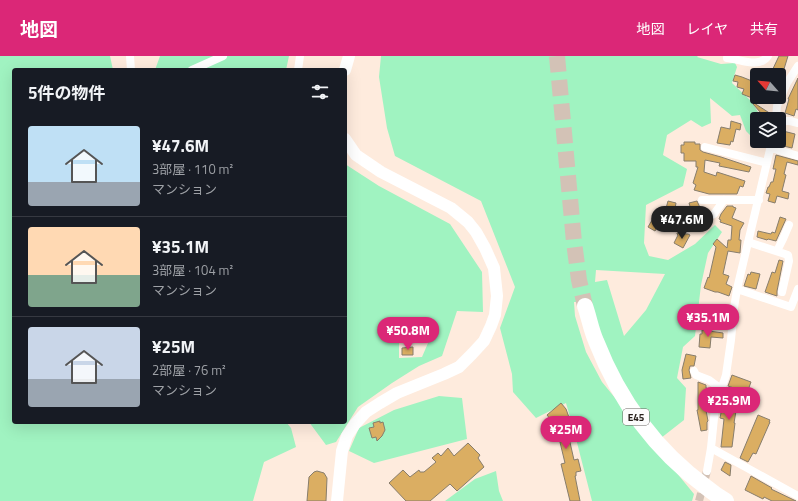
<!DOCTYPE html>
<html lang="ja">
<head>
<meta charset="utf-8">
<style>
  :root { --surface:#171b24; --page:#242831; --text:#f1f3f6; --muted:#9ea1a6; --line:#363941; --accent:#db2777 }
  body { margin:0; font-family:"Titillium Web","Noto Sans JP",sans-serif; background:var(--page); color:var(--text); height:100vh; display:flex; flex-direction:column; font-size:15px; white-space:nowrap }
  * { box-sizing:border-box; margin:0 }
  p { font-size:13px; color:var(--muted) }
  .icon { flex:none; width:22px; height:22px; fill:none; stroke:currentColor; stroke-width:2; stroke-linecap:round; stroke-linejoin:round }
  .map { position:relative; flex:1; overflow:hidden }
  .side { position:absolute; left:12px; top:12px; width:335px; height:356px; display:flex; flex-direction:column; background:var(--surface); border-radius:4px; box-shadow:0 4px 16px #0002 }
  .side>* { flex:none }
  .needle { width:26px; rotate:297deg }
  .fabs { position:absolute; left:750px; top:12px; display:grid; gap:8px }
  .fabs a { display:grid; place-items:center; width:36px; height:36px; border-radius:4px; background:var(--surface); box-shadow:0 4px 16px #0002; font-size:20px }
  .price { position:absolute; translate:-50% -34px; padding:0 9px; border-radius:14px; background:var(--accent); color:#fff; font-size:13px; line-height:26px; filter:drop-shadow(0 1px 2px #0008) }
  .price::after { content:''; position:absolute; left:50%; top:24px; width:12px; height:9px; margin-left:-6px; background:inherit; clip-path:polygon(0 0,100% 0,50% 100%) }
  .price.current { background:#222; color:#fff }
  ul { padding:0; list-style:none }
  li { display:flex; align-items:center; gap:12px; height:100px; padding:0 16px }
  li+li { border-top:1px solid var(--line) }
  li span { display:grid; place-items:center; flex:none; width:112px; height:80px; border-radius:4px; color:#555 }
  li>.icon { margin-inline-start:auto }
  span .icon { width:48px; height:48px; fill:#fffc; stroke-width:1 }
  li b { font-size:17px }
  h2 { display:flex; justify-content:space-between; align-items:center; height:48px; padding:0 16px; font-size:17px }
  header { display:flex; align-items:center; gap:24px; box-sizing:border-box; height:56px; padding:0 20px; background:var(--accent); color:#fff }
  header strong { font-size:19px }
  nav { display:flex; gap:22px; margin-inline-start:auto; font-size:14px }
  .map>svg:first-child { display:block }
</style>
</head>
<body>
<header>
<strong>地図</strong>
<nav><a>地図</a><a>レイヤ</a><a>共有</a></nav>
</header>
<div class="map">
<svg width="798" height="445" viewBox="0 0 798 445">
  <rect width="100%" height="100%" fill="#feebdd"/>
  <path fill="#a0f3c1" fill-rule="evenodd" d="M0,0h110l3,14h-99v352h272l5,6 5,19 -32,15 -11,39h-253z
    M160,0h129l-3,14h-131z
    M381,0h317l-1,1 24,7 14,-1 2,4 -5,16 19,18 7,11v7h-1v9l-4,10 -7,-7 -6,-16 -8,1 -22,-18 1,25 -9,4 -11,-7 -24,15 -4,20 24,14 -4,17 -37,19 -2,38 5,13 19,4 27,-16 20,-19 7,7 -14,21 -7,32 -6,51 -12,11 -6,31 9,10 -2,32 -23,18 -32,-41 -24,-49 -13,-40v-6h-18l1,14 11,36 16,30 92,112 -2,7h-100l-18,-70 -8,-28 -30,15 -23,-26 -1,-18 -12,-46 15,-41 -34,-86 -86,-45 -8,-28 -8,-51zM596,214l69,4 -19,36 -22,26 -17,-56 -12,2z
    M345,108l34,22 71,38 32,48 1,40 -26,-1 -15,45 -23,10 -27,17 -34,24 -22,35 -10,3 -17,-23h36zM408,267l15,10 5,10 -6,14 -23,1v-15l-2,-11z
    M439,340l23,2 5,41 -93,24 -25,-12 10,-23 35,-18z
    M496,415l3,20 4,10h-58l30,-22z"/>
  <path fill="#dbae62" stroke="#877d6c" d="M779,0h9l-4,13 1,1 -4,7 -2,-1v-1h-9z
    M735,19l7,2 15,6v3l-5,12 -10,-4 2,-5 -7,-2 1,-5 -5,-1z
    M798,22v32l-2,-1 -2,7 -9,-3 4,-14h-1z
    M754,47l17,11 -3,5h-11l4,-6 -8,-9z
    M731,65l10,3 -1,6 -4,-1 -3,13 -2,-1 -1,4 -13,-2 4,-16 9,2z
    M783,75l12,3 -3,14 -13,-3z
    M684,86h11v2h5v6l3,2 18,5 30,10 -2,5 -30,-6 1,-3 -15,-3 -1,12 12,4 1,-4 28,9 -2,6 -3,-1 -3,8h-28l-15,-4 2,-5 -3,-2 5,-16h-2v-6h-12v-8h-3v-8h3z
    M776,99l22,6v4l-11,-3 -3,12 2,1 -4,16 7,2 -1,6 -11,-3 -2,7 -7,-2 2,-7 -4,-1 2,-6h1l2,-5h2l3,-13h-3z
    M668,145l8,2 -2,11 -9,-2z
    M697,145l5,11 5,-2 1,1 -16,10 -3,-7 3,-1 -3,-10z
    M727,150h6v1l3,1 -4,10 12,5 -4,7 -1,10h2l-1,13 -12,-2 -5,23 6,2 -3,8 6,3 -3,9 -11,-4h-3l-11,-4 4,-11 1,1 7,-31 -3,-3 4,-5 10,9 1,-8h3l1,-14 -12,-4 1,-2 -2,-1 2,-5z
    M655,159l7,4 -7,12 -7,-4z
    M780,161l6,2 -10,22 -8,-2 -1,1 -10,-3 1,-6 13,3 1,-2 3,1z
    M677,177l7,1h4l2,1 -7,13 -9,-5 4,-8 -1,-1z
    M779,204l4,1 -6,30v5l-12,-4 7,-20 3,1z
    M751,216l9,2 -4,15 -12,-3 4,-12 2,1z
    M409,270l6,7 -10,9 -6,-7z
    M702,274l21,3v5l-12,-1 -1,11 -11,-1 1,-13h2z
    M413,291v8h-11v-7z
    M686,298l10,2 -2,10h-4l-1,4 2,8 -8,1 -1,-9z
    M732,319l19,7 -7,19 -7,-3 3,-8 -12,-4z
    M698,326l8,3v3h1l-1,17h-1l3,16 -1,1v8l-6,1 -4,-21h1z
    M724,341l14,2 -4,24h1l-3,24h-11l3,-28 -4,-1 3,-15z
    M561,347l5,6 5,14 -5,2 8,35 4,-1 3,12 -5,1v4h-1l5,25h-10l-9,-37 4,-1 -6,-25 -8,-10 4,-3 -8,-10z
    M758,359l12,5 -1,2h1l-14,32 -3,-1 -5,9 -8,-4z
    M380,365v2l3,-1 2,8 -3,6 -5,5 -1,-4 -4,1 -3,-10 5,-1 -1,-4z
    M468,387l12,12 -2,3 6,9 -27,24 -7,-7 -20,17h-24l-17,-18 14,-13 7,7 9,-7 1,2h4l12,-10 -4,-4 6,-5 3,3 7,-8 6,8z
    M725,406l6,3 -1,11 -9,-6z
    M317,415l7,2 3,5 -1,23h-19l2,-24 5,-5z
    M751,420l21,12 -1,1 25,12h-24l-8,-4 -1,2 -18,-9z"/>
  <g fill="none" stroke-linecap="round" stroke-linejoin="round">
    <path stroke="#d3c2b6" stroke-width="8" stroke-dasharray="8 4" stroke-linecap="butt" d="M699,445l8,-30"/>
    <path stroke="#d3c2b6" stroke-width="16" stroke-dasharray="16 8" stroke-linecap="butt" d="M557,0l17,186 5,38 6,26"/>
    <path stroke="#fff" stroke-width="8" d="M130,0l1,14
      M727,2c13,1 32,11 41,-2
      M192,14l31,-14
      M298,14l2,-14
      M776,63l1,-13 10,-23 11,-17
      M779,65h11l8,2
      M705,91l62,16
      M771,92l27,8
      M702,144h57
      M668,162l-2,8 19,3 12,-4 17,-11 10,-14
      M748,186l40,13 1,6 -7,31
      M777,195l6,-12 6,-14
      M737,233l54,18 7,-18
      M694,315l2,4 13,5 12,9
      M711,392l87,48
      M707,415l4,-23 4,-40 11,-33 5,-35 3,-32 3,-19 35,-148"/>
    <path stroke="#fff" stroke-width="12" d="M345,14l4,-14
      M337,445l5,-50 5,-15 8,-12 11,-12 14,-9 17,-10 47,-19 15,-7 13,-13 12,-13 7,-15 4,-11 2,-19 -3,-28 -9,-20 -9,-16 -8,-10 -17,-14 -70,-36 -25,-17 -11,-16"/>
    <path stroke="#fff" stroke-width="16" d="M585,250c4,11 6,24 11,35 23,59 58,108 110,146 6,5 13,10 20,14"/>
  </g>
  <g text-anchor="middle" stroke-width="3.5" stroke-linejoin="round" paint-order="stroke">
    <rect fill="#fcfcfc" stroke="#67625e" stroke-width="1" x="623" y="353" width="26" height="16" rx="3"/>
    <g font-size="10" font-weight="bold" fill="#27201b">
      <text x="636" y="365">E45</text>
    </g>
  </g>
</svg>
<div class="fabs">
<a><svg class="needle" viewBox="-14 -14 28 28"><path d="M0-13l5 13h-10z" fill="#e53935"/><path d="M0 13l5-13h-10z" fill="#9ea1a6"/></svg></a>
<a><svg class="icon" aria-label="layers" viewBox="0 0 24 24"><path d="M12 4l9 5-9 5-9-5zM3 14l9 5 9-5"/></svg></a>
</div>
<b class="price current" style="left:682px;top:184px">¥47.6M</b>
<b class="price" style="left:708px;top:282px">¥35.1M</b>
<b class="price" style="left:408px;top:295px">¥50.8M</b>
<b class="price" style="left:729px;top:365px">¥25.9M</b>
<b class="price" style="left:566px;top:394px">¥25M</b>
<section class="side">
<h2>5件の物件<svg class="icon" aria-label="filters" viewBox="0 0 24 24"><path d="M4 7h16M4 17h16"/><circle cx="9" cy="7" r="2"/><circle cx="15" cy="17" r="2"/></svg></h2>
<ul>
<li><span style="background:linear-gradient(#bfe0f5 70%,#9aa5b1 0)"><svg class="icon" aria-label="home" viewBox="0 0 24 24"><path d="M3 11l9-7 9 7M6 9v11h12V9"/></svg></span><div><b>¥47.6M</b><p>3部屋 · 110 m²</p><p>マンション</p></div></li>
<li><span style="background:linear-gradient(#ffd9b3 60%,#7fa58c 0)"><svg class="icon" aria-label="home" viewBox="0 0 24 24"><path d="M3 11l9-7 9 7M6 9v11h12V9"/></svg></span><div><b>¥35.1M</b><p>3部屋 · 104 m²</p><p>マンション</p></div></li>
<li><span style="background:linear-gradient(#c9d6e8 65%,#9aa5b1 0)"><svg class="icon" aria-label="home" viewBox="0 0 24 24"><path d="M3 11l9-7 9 7M6 9v11h12V9"/></svg></span><div><b>¥25M</b><p>2部屋 · 76 m²</p><p>マンション</p></div></li>
</ul>
</section>
</div>
</body>
</html>
